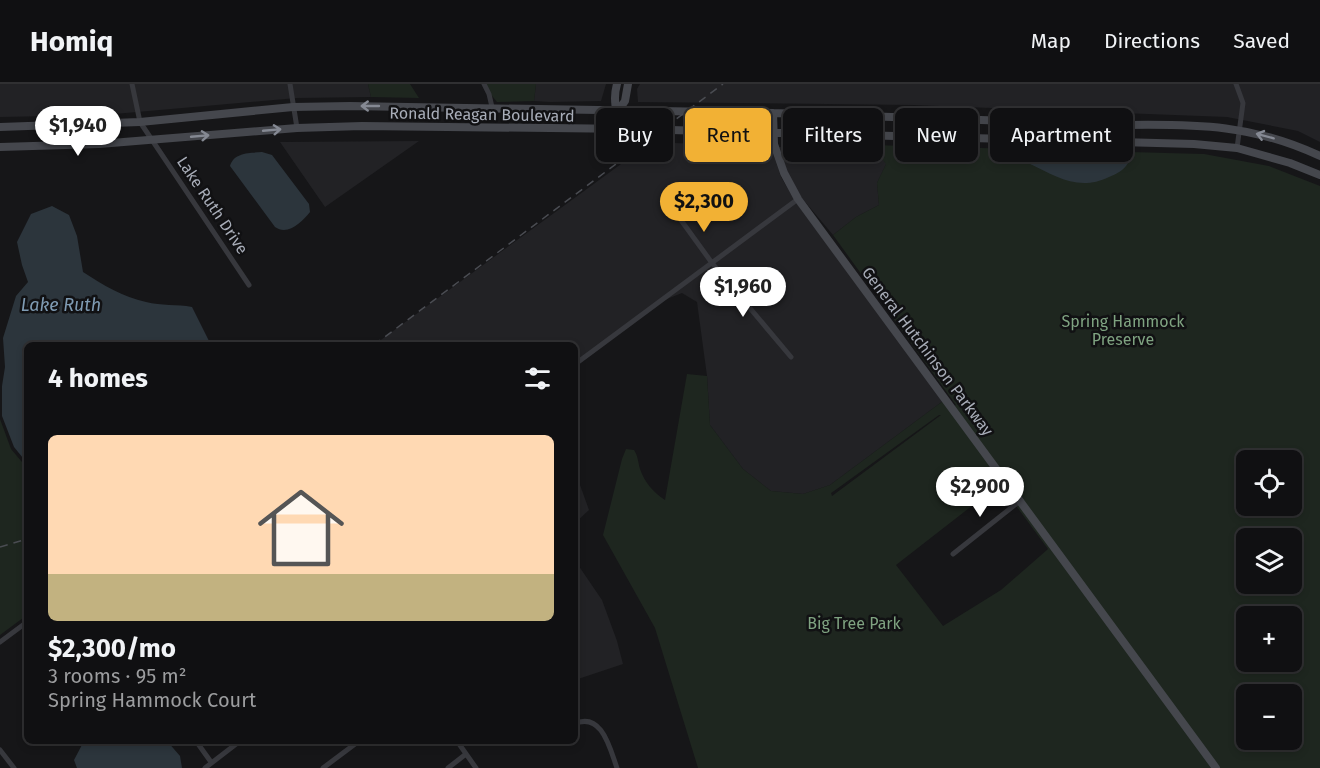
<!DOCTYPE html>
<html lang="en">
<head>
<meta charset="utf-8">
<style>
  :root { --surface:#101012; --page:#19191b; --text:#f1f3f6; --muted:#9c9d9f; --line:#303032; --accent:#f2b134 }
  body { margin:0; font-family:"Fira Sans",sans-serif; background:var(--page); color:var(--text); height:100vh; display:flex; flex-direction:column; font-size:22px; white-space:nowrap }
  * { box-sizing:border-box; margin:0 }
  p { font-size:20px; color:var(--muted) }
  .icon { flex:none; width:33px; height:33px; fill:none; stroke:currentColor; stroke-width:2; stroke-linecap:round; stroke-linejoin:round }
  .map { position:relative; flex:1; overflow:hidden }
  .sheet { position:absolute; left:24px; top:258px; width:554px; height:402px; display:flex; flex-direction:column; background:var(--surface); border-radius:9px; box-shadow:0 3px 9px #0003,0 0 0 2px var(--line) }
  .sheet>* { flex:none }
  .hud { position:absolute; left:596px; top:24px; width:570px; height:54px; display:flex; gap:12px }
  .controls { position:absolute; left:1236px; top:366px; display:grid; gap:12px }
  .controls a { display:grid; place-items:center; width:66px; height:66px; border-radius:9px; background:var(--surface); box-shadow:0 3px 9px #0003,0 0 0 2px var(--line); font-size:30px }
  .price { position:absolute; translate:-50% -51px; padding:0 14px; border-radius:21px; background:#fff; color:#222; font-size:20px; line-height:39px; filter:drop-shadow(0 2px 3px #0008) }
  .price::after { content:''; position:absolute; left:50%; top:36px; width:18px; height:14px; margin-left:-9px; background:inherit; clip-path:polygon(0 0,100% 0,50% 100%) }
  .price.selected { background:var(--accent); color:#111 }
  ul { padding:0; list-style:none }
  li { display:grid; align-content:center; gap:12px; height:318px; padding:0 24px }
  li+li { border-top:2px solid var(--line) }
  li span { display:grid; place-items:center; height:186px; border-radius:9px; color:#555 }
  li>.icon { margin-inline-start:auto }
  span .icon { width:108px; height:108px; fill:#fffc; stroke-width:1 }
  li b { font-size:26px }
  h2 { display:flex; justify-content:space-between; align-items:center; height:72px; padding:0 24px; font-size:26px }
  .pill { padding:0 21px; border-radius:9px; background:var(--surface); box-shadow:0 3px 9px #0003,0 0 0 2px var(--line); font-size:21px; line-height:54px }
  .pill.selected { background:var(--accent); color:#111 }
  header { display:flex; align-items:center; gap:36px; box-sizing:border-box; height:84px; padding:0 30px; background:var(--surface); border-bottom:2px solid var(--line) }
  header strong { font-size:28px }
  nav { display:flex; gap:33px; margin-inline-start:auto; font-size:21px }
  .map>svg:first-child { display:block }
</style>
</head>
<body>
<header>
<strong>Homiq</strong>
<nav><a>Map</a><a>Directions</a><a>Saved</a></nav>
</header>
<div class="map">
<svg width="1320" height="684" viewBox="0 0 1320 684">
  <rect width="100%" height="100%" fill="#161618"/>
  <path fill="#222225" d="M0,0h368l3,13 -74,1 -194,17 -103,2z
    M536,0h70l-5,17 -51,1 -16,-1z
    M640,0h680v58l-22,-11 -71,-14 -314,-12 -275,-3 -1,-13z
    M419,57l-94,66 -45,-65h5z
    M651,58l120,5 10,30 14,24 148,200 -113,84 -27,9 -32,-3 -28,-22 -33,-44 -3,-49 -10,-74 -15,-9 -20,8 -87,66 -1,-22h-200z
    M779,63l113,5 -15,31 2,22 -23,12 -23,18 -32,-38 -13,-23z
    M575,387l14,39 -14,13h-1z
    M574,475l28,41 15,41 6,23 -48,16z"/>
  <path fill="#1e261f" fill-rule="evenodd" d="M368,0h42l9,14 -48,-1z
    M487,0h49l-2,17 -37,1 -13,-16z
    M872,61l332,9 65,12 51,20v582h-622l-43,-140 -52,-93 19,-76 4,-10 8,1c4,6 4,12 6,19 5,14 13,23 25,31l22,-126 20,2 3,49 33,44 28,22 32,3 27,-9 113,-84 6,8 7,-4 -123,-170 23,-18 23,-12 -2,-22 9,-19zM939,331h2l-109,81 -1,-3 3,-2zM1246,376h46v46h-46zM1000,400l48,65 -47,41 -58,36 -47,-61zM1246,454h46v46h-46zM1246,532h46v46h-46zM1246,610h46v46h-46z
    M0,335l11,30 16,19v147l-27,20z"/>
  <path fill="#2c353c" d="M262,68l10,3 37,49 1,8c-8,10 -22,24 -35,15l-45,-61c4,-14 20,-13 32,-14z
    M1031,73l94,1 3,5c-4,7 -11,11 -19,14 -31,15 -53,-1 -81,-14l-2,-4z
    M52,122l17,9 8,21 6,36c20,13 40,25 63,30 15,4 31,2 46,5l19,38h-184v118l-13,-16 -12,-31v-30l3,-19 -2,-29 13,-42 12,-14 -6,-17 -5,-23 14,-28z
    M84,657h83l13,15 2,12h-105l-3,-8z"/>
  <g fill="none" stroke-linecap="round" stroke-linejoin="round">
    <path stroke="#37383d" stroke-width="5" d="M132,0l8,38 109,163
      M290,0l7,44
      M484,0l5,10 3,13
      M1236,0l7,19 -6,45
      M678,132l34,47 79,94
      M574,281l224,-166
      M953,470l68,-54
      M0,558l27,-20
      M574,640c28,-13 36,25 43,44
      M196,657l15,21
      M457,657l19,27
      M0,666l14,18
      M205,684l35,-27
      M323,684l36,-27
      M448,684l18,-14"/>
    <path stroke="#45474d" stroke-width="8" d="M617,0c-5,18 1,27 1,45
      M618,27l7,-10 3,-17
      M773,29l1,31 10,29 14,26 418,569
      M0,43l140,-5 153,-15 57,-1 423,7 354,12c72,-1 127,0 193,31
      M0,63l99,-3 198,-16 65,-2 271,3 561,15 43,4 53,15 30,12"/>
    <path stroke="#4a4c52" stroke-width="1.5" stroke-dasharray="8 6" stroke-linecap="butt" d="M374,261l349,-261
      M0,463l27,-8"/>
  </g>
  <defs><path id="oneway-shaft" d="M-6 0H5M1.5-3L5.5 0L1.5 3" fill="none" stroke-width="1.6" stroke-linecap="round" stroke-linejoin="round" transform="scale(1.5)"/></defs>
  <g stroke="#858993">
    <use href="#oneway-shaft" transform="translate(370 22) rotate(-180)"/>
    <use href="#oneway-shaft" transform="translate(272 46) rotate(-5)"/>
    <use href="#oneway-shaft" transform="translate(200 52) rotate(-5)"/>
    <use href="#oneway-shaft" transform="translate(1265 52) rotate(-165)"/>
  </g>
  <g text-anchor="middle" stroke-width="5" stroke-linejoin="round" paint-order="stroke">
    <g font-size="16" fill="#a8adb8" stroke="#111113">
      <text transform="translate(482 30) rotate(1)" y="6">Ronald Reagan Boulevard</text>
      <text transform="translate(213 121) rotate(56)" y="6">Lake Ruth Drive</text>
      <text transform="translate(928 267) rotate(53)" y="6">General Hutchinson Parkway</text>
    </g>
    <g font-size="16" fill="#7fa381" stroke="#111113">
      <text x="1123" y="243">Spring Hammock<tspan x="1123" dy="18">Preserve</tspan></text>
      <text x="854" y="545">Big Tree Park</text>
    </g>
    <g font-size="18" font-style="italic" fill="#7f9bb3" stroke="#111113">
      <text x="61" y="227">Lake Ruth</text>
    </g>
  </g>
</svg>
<div class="controls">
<a><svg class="icon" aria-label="locate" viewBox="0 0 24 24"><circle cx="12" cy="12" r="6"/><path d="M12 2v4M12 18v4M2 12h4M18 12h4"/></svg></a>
<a><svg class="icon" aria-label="layers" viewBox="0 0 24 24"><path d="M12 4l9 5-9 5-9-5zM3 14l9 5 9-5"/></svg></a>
<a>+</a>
<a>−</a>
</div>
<b class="price" style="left:78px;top:73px">$1,940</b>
<b class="price selected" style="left:704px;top:149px">$2,300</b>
<b class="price" style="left:743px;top:234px">$1,960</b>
<b class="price" style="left:980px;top:434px">$2,900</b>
<div class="hud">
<a class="pill">Buy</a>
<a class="pill selected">Rent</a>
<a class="pill">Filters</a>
<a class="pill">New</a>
<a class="pill">Apartment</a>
</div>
<section class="sheet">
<h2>4 homes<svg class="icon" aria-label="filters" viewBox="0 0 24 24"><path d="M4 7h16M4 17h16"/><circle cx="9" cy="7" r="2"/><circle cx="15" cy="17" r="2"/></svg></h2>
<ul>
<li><span style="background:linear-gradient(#ffd9b3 75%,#c2b280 0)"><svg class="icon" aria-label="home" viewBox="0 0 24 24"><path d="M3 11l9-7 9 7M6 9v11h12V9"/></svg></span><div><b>$2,300/mo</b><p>3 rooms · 95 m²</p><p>Spring Hammock Court</p></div></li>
</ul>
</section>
</div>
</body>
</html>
